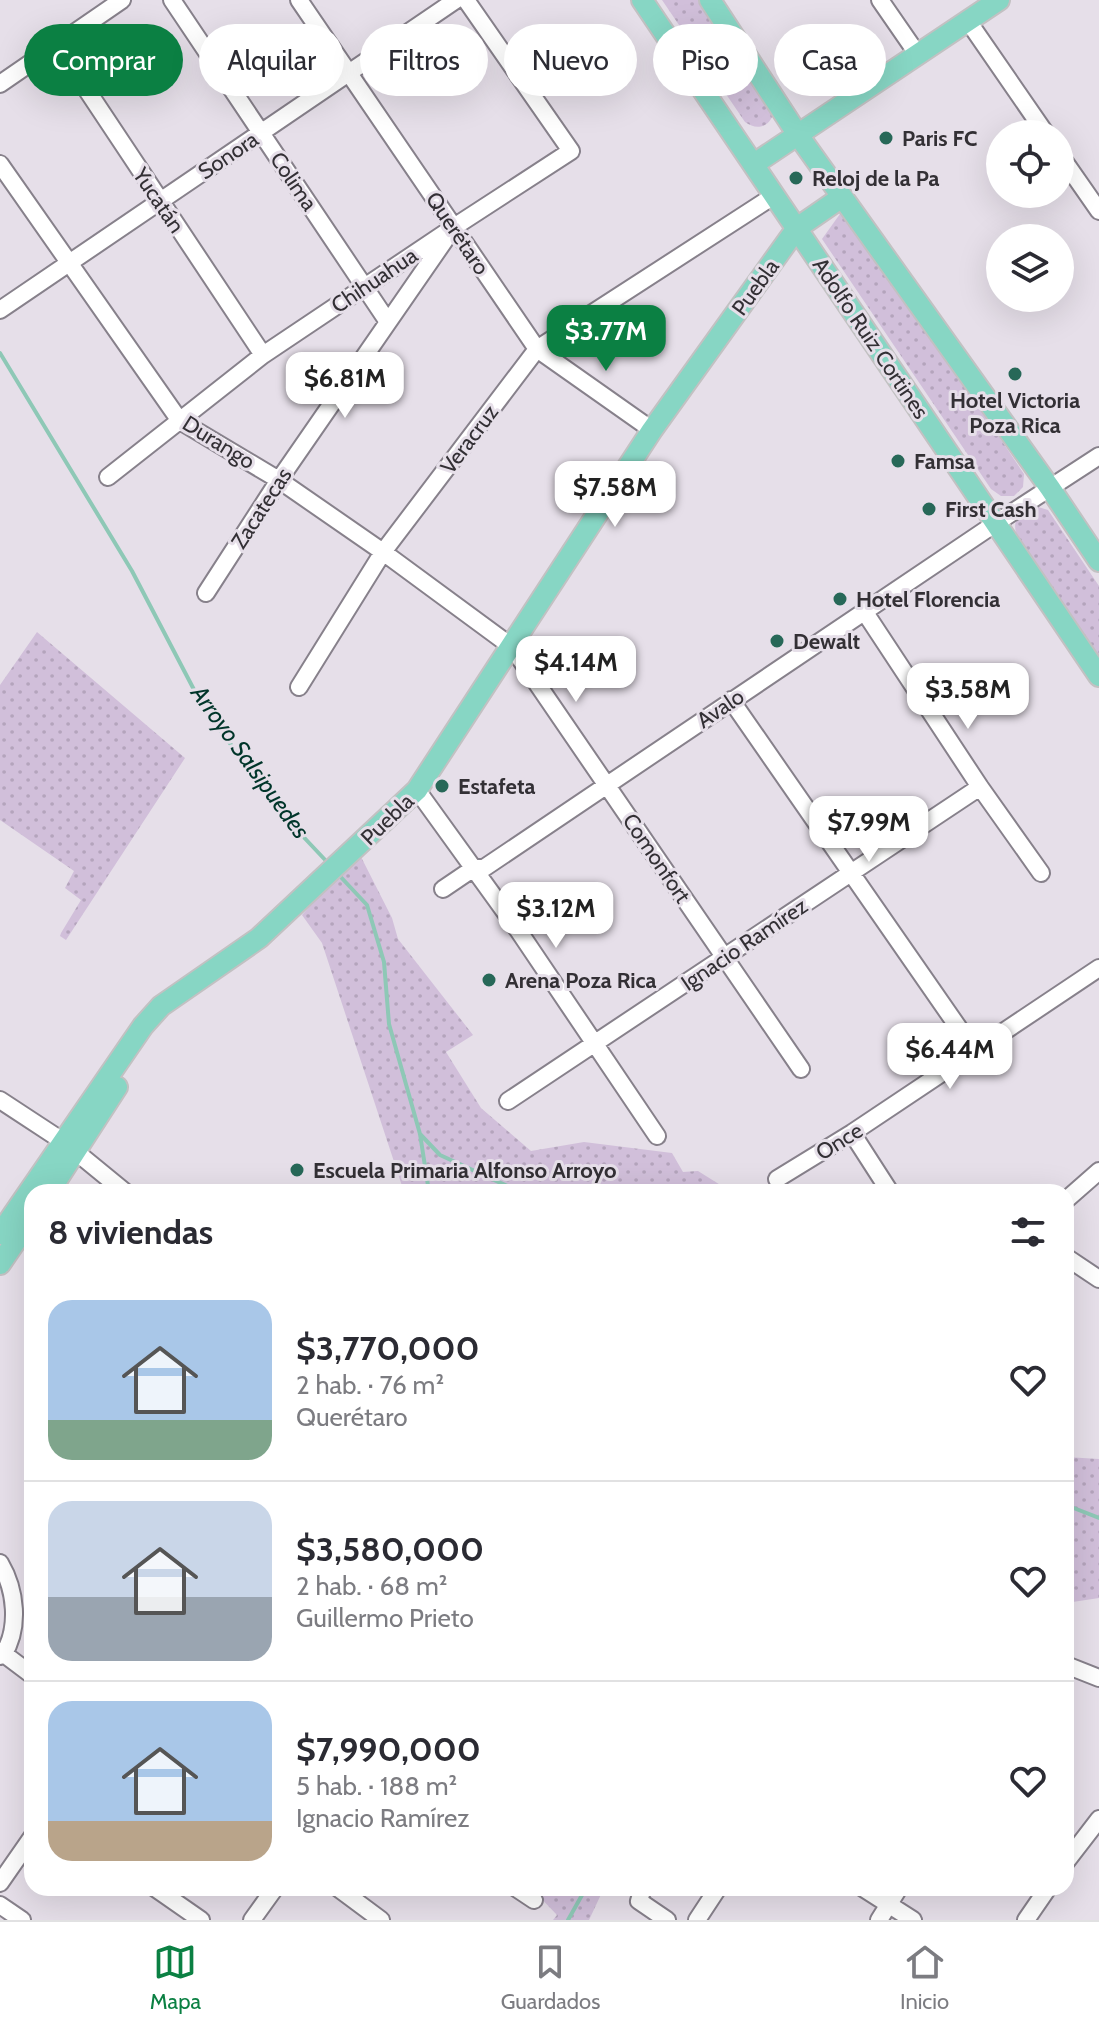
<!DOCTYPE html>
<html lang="es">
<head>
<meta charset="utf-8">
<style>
  :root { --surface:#fff; --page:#f7f7f7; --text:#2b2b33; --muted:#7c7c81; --line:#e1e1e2; --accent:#0b8043 }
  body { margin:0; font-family:Cabin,sans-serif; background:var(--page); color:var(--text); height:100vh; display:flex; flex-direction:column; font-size:30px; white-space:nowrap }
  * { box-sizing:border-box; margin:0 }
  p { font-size:26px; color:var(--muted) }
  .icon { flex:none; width:44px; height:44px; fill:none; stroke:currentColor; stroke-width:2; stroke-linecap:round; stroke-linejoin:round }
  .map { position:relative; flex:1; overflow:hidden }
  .sheet { position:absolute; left:24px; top:1184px; width:1050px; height:712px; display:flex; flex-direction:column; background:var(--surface); border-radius:24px; box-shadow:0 8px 32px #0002 }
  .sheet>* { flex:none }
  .guide { position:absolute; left:24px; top:24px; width:1052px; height:72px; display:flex; gap:16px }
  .tools { position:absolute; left:986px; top:120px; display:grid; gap:16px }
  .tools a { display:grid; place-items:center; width:88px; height:88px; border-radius:50%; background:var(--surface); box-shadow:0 8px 32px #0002; font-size:40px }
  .price { position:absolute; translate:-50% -68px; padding:0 18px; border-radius:16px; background:#fff; color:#222; font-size:26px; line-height:52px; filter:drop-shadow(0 2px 4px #0008) }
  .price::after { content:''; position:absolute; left:50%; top:48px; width:24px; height:18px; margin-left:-12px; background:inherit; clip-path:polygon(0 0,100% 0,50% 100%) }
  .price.on { background:var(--accent); color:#fff }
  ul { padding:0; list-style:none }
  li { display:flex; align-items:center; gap:24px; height:200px; padding:0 24px }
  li+li { border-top:2px solid var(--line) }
  li span { display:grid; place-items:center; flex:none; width:224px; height:160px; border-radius:24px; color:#555 }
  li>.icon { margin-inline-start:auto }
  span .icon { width:96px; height:96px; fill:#fffc; stroke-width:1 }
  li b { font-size:34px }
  h2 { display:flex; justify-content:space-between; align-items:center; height:96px; padding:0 24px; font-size:34px }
  .chip { padding:0 28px; border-radius:36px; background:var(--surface); box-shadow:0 8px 32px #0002; font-size:28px; line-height:72px }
  .chip.on { background:var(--accent); color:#fff }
  .menu { display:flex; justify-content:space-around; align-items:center; height:112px; border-top:2px solid var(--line); background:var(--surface); font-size:22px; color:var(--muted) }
  .menu a { display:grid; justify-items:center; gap:4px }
  .menu .on { color:var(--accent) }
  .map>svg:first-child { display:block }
</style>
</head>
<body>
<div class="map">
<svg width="1099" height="1920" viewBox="0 0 1099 1920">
  <defs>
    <pattern id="grass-dots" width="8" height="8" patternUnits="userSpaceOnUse" patternTransform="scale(2)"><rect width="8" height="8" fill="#d1bfda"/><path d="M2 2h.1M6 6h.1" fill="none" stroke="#b4a4bc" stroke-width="1.8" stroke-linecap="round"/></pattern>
  </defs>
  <rect width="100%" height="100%" fill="#e6dfe9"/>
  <path fill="url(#grass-dots)" d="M662,0h41l71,113c-5,14 -17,18 -29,9z
    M845,207l179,267 -1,13 -9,9h-13l-10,-7 -169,-250z
    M1035,506l13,4 51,76v71l-83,-124c-4,-16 6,-20 19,-27z
    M37,632l148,126 -119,182 -6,-4 1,-3 20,-33 -16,-12 9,-17 -74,-51v-135z
    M358,851l34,67 6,21 75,96 -27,17 35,56 50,43 53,-9 88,11 11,19 15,-1 24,15v6h-318l-82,-249 -20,-28z
    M1066,1457l33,2v139l-33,5z
    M535,1888h69l-15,32h-36l4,-5 -23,-24z"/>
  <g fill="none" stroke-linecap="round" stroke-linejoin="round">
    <path stroke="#8ec8b6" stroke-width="4" d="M0,353l132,218 70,134 78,107 49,52
      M337,873l30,32 17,57 5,62 31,110 9,58
      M420,1134l20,21 78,36 95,-5 85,1 5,5
      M1066,1505l33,13
      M568,1920l18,-32"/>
    <g stroke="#87818b" stroke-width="20">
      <path id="minor" d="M172,0l216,322
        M299,0l238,349 115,81
        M880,0l38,55
        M968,21l78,113
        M57,45l206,310
        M0,84l122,-84
        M1060,155l39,56
        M0,164l180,257 99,59 104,72 129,95 289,422
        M0,310l456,-310
        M108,477l155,-122 191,-128 117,-76 -105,-151
        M206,593l73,-113 168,-243
        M864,611l116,176 61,86
        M299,687l84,-135 154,-203 238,-154
        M731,700l243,350
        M417,790l101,140 139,206
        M443,889l31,-21h10l512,-345 103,-67
        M0,1100l64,42 61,50
        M508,1101l472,-314
        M852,1133l38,59
        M777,1179l75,-46 247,-165
        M1066,1200l33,-29
        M1066,1257l33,22
        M0,1563c16,27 20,65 3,92l-3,1
        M0,1651l32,24
        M1066,1665l33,13
        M1066,1862l33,-43
        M0,1883l32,-46
        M155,1888l46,32
        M338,1888l43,32
        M516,1888l18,12
        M643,1888l-4,13 28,19
        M863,1888l50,32
        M0,1905l22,15
        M252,1920l23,-32
        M697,1920l21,-32
        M879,1920l20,-32
        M1026,1920l22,-32"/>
    </g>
    <g stroke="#c2c1c2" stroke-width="24">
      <path id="major" d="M642,0l457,676
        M710,0l88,135 252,353 49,73
        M754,164l245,-164
        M49,1192l68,-105
        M0,1234l143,-208 18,-20 98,-68 158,-148 235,-360 145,-202 45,-31
        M0,1264l32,-47"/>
    </g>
    <use href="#minor" stroke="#fff" stroke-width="16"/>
    <use href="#major" stroke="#87d6c4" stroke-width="20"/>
  </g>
  <g fill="#276858" stroke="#e6dfe9" stroke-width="3">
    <circle cx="886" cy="138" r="8"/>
    <circle cx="796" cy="178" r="8"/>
    <circle cx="1015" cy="374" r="8"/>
    <circle cx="898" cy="461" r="8"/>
    <circle cx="929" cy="509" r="8"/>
    <circle cx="840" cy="599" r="8"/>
    <circle cx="777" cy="641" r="8"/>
    <circle cx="442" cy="786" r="8"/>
    <circle cx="489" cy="980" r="8"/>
    <circle cx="297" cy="1170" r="8"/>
  </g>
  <g text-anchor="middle" stroke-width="6" stroke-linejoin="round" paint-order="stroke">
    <g font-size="22" font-weight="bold" fill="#333035" stroke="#e6dfe9" text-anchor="start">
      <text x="902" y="146">Paris FC</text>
      <text x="812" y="186">Reloj de la Pa</text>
      <text x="1015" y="408" text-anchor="middle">Hotel Victoria<tspan x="1015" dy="25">Poza Rica</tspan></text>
      <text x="914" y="469">Famsa</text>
      <text x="945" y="517">First Cash</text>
      <text x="856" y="607">Hotel Florencia</text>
      <text x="793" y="649">Dewalt</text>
      <text x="458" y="794">Estafeta</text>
      <text x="505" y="988">Arena Poza Rica</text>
      <text x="313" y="1178">Escuela Primaria Alfonso Arroyo</text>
    </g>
    <g font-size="22" fill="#333035" stroke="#e6dfe9">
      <text transform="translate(228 155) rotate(-34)" y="8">Sonora</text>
      <text transform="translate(294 181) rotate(56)" y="8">Colima</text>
      <text transform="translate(159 200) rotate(56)" y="8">Yucatán</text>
      <text transform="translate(458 233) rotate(56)" y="8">Querétaro</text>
      <text transform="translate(374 280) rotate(-34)" y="8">Chihuahua</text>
      <text transform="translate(755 287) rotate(-54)" y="8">Puebla</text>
      <text transform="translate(871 338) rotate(56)" y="8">Adolfo Ruiz Cortines</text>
      <text transform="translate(469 439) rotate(-53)" y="8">Veracruz</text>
      <text transform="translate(219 442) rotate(32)" y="8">Durango</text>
      <text transform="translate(261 508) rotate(-57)" y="8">Zacatecas</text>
      <text transform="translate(720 708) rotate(-34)" y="8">Avalo</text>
      <text transform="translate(387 819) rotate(-44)" y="8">Puebla</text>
      <text transform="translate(657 858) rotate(56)" y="8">Comonfort</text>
      <text transform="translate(744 944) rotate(-34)" y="8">Ignacio Ramírez</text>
      <text transform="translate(839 1141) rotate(-32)" y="8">Once</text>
    </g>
    <g font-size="24" font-style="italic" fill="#00352a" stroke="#e6dfe9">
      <text transform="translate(250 762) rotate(54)" y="8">Arroyo Salsipuedes</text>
    </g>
  </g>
</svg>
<div class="tools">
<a><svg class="icon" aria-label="locate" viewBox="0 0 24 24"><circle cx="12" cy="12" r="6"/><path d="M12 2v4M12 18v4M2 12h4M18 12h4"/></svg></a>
<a><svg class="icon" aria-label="layers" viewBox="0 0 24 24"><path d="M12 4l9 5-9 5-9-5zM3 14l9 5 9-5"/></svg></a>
</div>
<b class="price on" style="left:606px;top:373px">$3.77M</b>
<b class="price" style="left:345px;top:420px">$6.81M</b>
<b class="price" style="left:615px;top:529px">$7.58M</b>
<b class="price" style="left:576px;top:704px">$4.14M</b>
<b class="price" style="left:968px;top:731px">$3.58M</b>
<b class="price" style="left:869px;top:864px">$7.99M</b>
<b class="price" style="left:556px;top:950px">$3.12M</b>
<b class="price" style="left:950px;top:1091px">$6.44M</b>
<div class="guide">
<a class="chip on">Comprar</a>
<a class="chip">Alquilar</a>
<a class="chip">Filtros</a>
<a class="chip">Nuevo</a>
<a class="chip">Piso</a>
<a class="chip">Casa</a>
</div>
<section class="sheet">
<h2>8 viviendas<svg class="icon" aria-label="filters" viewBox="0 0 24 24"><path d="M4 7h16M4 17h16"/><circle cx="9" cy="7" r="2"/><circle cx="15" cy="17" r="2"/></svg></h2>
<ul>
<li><span style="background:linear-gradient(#a9c7e8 75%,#7fa58c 0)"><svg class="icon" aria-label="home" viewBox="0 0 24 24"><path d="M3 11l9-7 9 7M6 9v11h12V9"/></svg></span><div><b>$3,770,000</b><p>2 hab. · 76 m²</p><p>Querétaro</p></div><svg class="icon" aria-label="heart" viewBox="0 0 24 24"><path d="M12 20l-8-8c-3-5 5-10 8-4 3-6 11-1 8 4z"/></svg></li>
<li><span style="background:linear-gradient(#c9d6e8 60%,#9aa5b1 0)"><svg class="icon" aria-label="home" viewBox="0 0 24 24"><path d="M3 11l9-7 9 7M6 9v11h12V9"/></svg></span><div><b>$3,580,000</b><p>2 hab. · 68 m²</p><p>Guillermo Prieto</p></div><svg class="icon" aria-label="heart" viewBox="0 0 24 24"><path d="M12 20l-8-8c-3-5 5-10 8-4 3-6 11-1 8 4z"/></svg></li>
<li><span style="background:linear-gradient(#a9c7e8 75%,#b9a48a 0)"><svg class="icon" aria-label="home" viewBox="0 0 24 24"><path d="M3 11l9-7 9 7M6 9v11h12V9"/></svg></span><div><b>$7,990,000</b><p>5 hab. · 188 m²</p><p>Ignacio Ramírez</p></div><svg class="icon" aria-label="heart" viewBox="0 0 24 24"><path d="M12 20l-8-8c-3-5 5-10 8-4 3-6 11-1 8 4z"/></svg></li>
</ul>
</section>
</div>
<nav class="menu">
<a class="on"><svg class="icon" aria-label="map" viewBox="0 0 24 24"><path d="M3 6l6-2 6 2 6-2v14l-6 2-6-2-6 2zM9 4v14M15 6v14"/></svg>Mapa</a>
<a><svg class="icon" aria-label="saved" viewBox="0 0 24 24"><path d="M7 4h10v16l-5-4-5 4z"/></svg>Guardados</a>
<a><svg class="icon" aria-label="home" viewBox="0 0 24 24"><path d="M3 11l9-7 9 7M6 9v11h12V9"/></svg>Inicio</a>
</nav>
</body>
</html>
